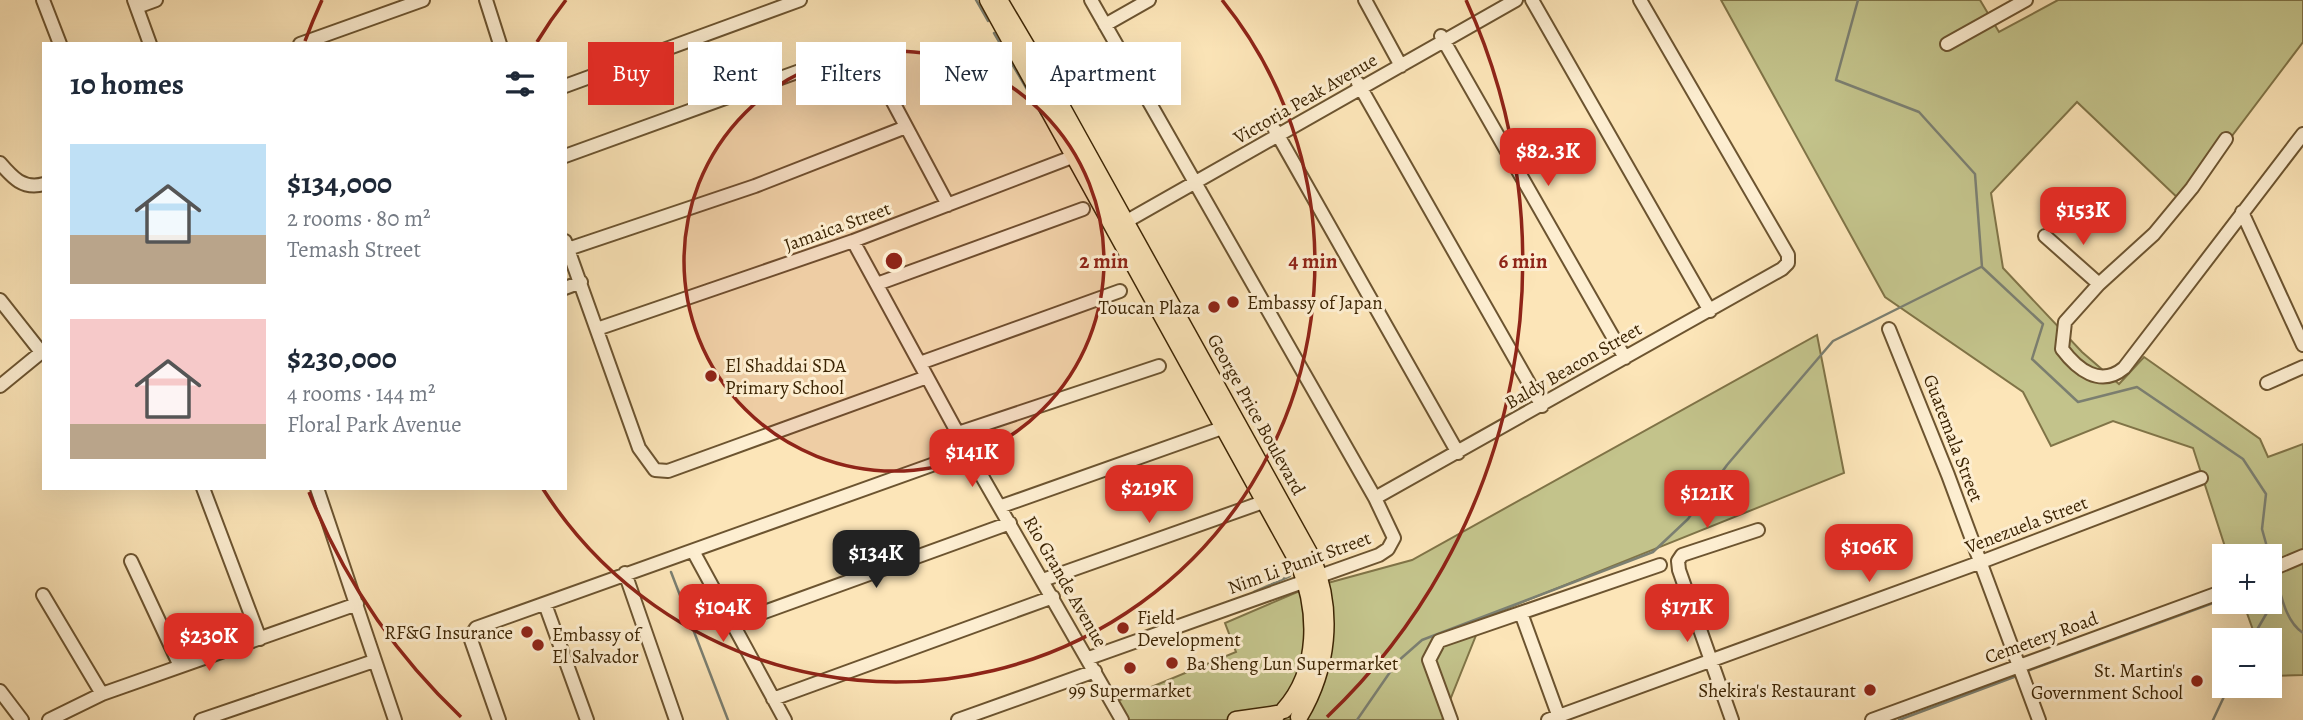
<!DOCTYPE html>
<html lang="en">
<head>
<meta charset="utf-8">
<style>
  :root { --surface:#fff; --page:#f6f6f7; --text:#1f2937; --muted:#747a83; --accent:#d93025 }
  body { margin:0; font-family:Alegreya,serif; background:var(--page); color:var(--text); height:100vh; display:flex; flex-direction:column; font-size:26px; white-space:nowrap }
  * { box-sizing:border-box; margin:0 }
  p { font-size:23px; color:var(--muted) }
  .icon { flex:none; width:38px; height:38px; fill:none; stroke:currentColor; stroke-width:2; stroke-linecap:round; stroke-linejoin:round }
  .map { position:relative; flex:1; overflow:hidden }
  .drawer { position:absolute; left:42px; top:42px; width:525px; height:448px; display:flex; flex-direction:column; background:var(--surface); border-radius:0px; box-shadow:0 7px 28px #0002 }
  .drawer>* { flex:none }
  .banner { position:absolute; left:588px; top:42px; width:665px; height:63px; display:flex; gap:14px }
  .buttons { position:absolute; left:2212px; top:544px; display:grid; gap:14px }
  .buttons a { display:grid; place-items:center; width:70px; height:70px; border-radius:0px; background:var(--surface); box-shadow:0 7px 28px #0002; font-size:35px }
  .price { position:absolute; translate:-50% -60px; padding:0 16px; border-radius:14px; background:var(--accent); color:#fff; font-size:23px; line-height:46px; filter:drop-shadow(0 2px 4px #0008) }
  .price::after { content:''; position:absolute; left:50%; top:42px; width:21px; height:16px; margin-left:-10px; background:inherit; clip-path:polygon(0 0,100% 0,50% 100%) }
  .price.on { background:#222; color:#fff }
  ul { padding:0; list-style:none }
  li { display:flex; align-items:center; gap:21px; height:175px; padding:0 28px }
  li span { display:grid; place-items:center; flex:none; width:196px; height:140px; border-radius:0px; color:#555 }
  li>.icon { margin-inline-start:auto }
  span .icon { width:84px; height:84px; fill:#fffc; stroke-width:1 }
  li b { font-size:30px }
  h2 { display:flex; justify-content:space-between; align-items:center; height:84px; padding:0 28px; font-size:30px }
  .pill { padding:0 24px; border-radius:0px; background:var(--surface); box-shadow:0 7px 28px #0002; font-size:24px; line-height:63px }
  .pill.on { background:var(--accent); color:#fff }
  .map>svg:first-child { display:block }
</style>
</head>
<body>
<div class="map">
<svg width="2303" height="720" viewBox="0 0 2303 720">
  <rect width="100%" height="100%" fill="#fce5b8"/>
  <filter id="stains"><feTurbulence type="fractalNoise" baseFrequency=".00286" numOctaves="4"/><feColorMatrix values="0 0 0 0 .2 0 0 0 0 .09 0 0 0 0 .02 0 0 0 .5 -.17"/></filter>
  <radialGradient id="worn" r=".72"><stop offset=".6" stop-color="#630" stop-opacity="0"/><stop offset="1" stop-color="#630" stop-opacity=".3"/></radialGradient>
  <path fill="#c3c38b" stroke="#807447" stroke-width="2" d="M1721,0h259l19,32 59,-32h245v42l-121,160 -105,-100 -86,91 12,75 79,84 37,32 25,-27 116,82 8,18 35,-13v231l-33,1v-36h-25l8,-10 -10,-28h27v-46h-42l-35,-108 -80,-27 -62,25 -28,-54 -138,-95z
    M1817,335l27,138 -361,145 -41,102h-316l-11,-18 121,-50 -11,-29 77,-33 110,-30z"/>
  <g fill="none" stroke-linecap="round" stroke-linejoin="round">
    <path stroke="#7b7f71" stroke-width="2.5" d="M976,0l12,21
      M1858,0l-22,80 83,32 56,62 7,93 61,57 -11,35 46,43 59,-15 106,72 23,35 -4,35 10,36
      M994,33l48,82
      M671,572l57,148
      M2275,574c6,20 10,47 28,59
      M1254,592l36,-16 2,-10
      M2251,640l28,-48
      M2027,671l197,-72
      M1357,720l40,-58 25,-22 231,-88 35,-33 39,-54 106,-124 148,-74
      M1899,720l115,-43
      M2213,720l16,-34"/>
    <g stroke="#6c5430" stroke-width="16">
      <path id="minor" d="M43,0l17,44
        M134,0l16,44
        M486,0l14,44
        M1365,0l36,66
        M1532,0l178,311
        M137,7l19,-7
        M1105,25l44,-25
        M1441,36l184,322
        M300,44l123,-44
        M1947,44l79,-44
        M1358,83l184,323
        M565,86l235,-86
        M1275,130l183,323
        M2226,139l-34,49 -38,46 -55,50 -34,38 -3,27c15,20 38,39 62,19l179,-234
        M565,156l290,-105 14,6 79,148
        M0,163c12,14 23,27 44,21
        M2242,212l61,133
        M1120,225l396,-225
        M2045,236l54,48
        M565,241l74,207 16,22 13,1 259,-94
        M853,241l115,211 154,268
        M568,249l187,-63 151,-59
        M877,284l206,-75
        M565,288l16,-6
        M0,300l41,52
        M597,329l256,-88 227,-87
        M1889,329l59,146 91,245
        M920,363l200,-72
        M2267,383l36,-16
        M0,386l44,-36
        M958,433l201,-67
        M203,488l57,151
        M317,488l78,232
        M1375,498l407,-229 6,-6v-8l-148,-255
        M1002,506l220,-78
        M693,551l92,169
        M131,561l49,105
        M2270,570l33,-14
        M625,573l51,147
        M1043,580l223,-79
        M43,595l59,99
        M545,604l42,116
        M1521,613l39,107
        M731,624l279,-101
        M1089,658l290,-103 9,-6 6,-11 -19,-40 -284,-498
        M0,691l22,29
        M773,699l280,-102
        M49,720l53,-26 255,-90
        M201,720l173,-59
        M499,720l-29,-83 6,-9 492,-176
        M958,720l137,-49
        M1451,720l-22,-60 10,-19 221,-76
        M1548,720l433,-158 220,-84
        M1732,720l-53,-150 -1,-9 4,-6 76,-25
        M1872,720l352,-129"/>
    </g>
    <g stroke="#3c2403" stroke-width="19">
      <path id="major" d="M988,0l311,564c19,46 21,106 -15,146
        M999,0l55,93 259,467c21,52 15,109 -14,157
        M1236,720l41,-6"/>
    </g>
    <use href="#minor" stroke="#fdeed1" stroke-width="12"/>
    <use href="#major" stroke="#fce5b8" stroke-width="16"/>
  </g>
  <circle cx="894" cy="261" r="210" fill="#8f2418" fill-opacity=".12"/>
  <g fill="none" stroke="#8f2418" stroke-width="3.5">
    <circle cx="894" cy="261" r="210"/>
    <path d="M537 42A419 419 0 0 1 566 0M1222 0A419 419 0 1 1 543 489"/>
    <path d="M461 717A629 629 0 0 1 309 492M305 41A629 629 0 0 1 322 0M1466 0A629 629 0 0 1 1327 717"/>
  </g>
  <g fill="#8f2418" stroke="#fdeed1" stroke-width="2.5">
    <circle cx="1233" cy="302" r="7"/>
    <circle cx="1214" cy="307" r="7"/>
    <circle cx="711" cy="376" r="7"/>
    <circle cx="1123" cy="628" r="7"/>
    <circle cx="527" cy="632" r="7"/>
    <circle cx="538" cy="645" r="7"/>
    <circle cx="1172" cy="663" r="7"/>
    <circle cx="1130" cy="668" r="7"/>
    <circle cx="2197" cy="681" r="7"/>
    <circle cx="1870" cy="690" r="7"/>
  </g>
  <g text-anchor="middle" stroke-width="6" stroke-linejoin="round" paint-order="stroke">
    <g font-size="19" fill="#3c2403" stroke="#fdeed1">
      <text transform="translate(1305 98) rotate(-30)" y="7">Victoria Peak Avenue</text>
      <text transform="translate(837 226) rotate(-20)" y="7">Jamaica Street</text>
      <text transform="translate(1573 365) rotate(-30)" y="7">Baldy Beacon Street</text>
      <text transform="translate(1257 414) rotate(61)" y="7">George Price Boulevard</text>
      <text transform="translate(1954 438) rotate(69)" y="7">Guatemala Street</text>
      <text transform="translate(2026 524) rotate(-21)" y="7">Venezuela Street</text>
      <text transform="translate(1299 562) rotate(-20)" y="7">Nim Li Punit Street</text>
      <text transform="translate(1066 581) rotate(60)" y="7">Rio Grande Avenue</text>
      <text transform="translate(2041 637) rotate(-20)" y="7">Cemetery Road</text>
    </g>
    <g font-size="19" fill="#3c2403" stroke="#fdeed1" text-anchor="start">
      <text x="1247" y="309">Embassy of Japan</text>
      <text x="1200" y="314" text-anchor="end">Toucan Plaza</text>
      <text x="725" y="372">El Shaddai SDA<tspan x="725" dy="22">Primary School</tspan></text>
      <text x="1137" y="624">Field<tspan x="1137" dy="22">Development</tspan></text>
      <text x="513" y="639" text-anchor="end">RF&amp;G Insurance</text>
      <text x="552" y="641">Embassy of<tspan x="552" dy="22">El Salvador</tspan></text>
      <text x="1186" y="670">Ba Sheng Lun Supermarket</text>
      <text x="2183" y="677" text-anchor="end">St. Martin's<tspan x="2183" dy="22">Government School</tspan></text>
      <text x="1130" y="697" text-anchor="middle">99 Supermarket</text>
      <text x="1856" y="697" text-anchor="end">Shekira's Restaurant</text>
    </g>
  </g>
  <circle cx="894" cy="261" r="10" fill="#8f2418" stroke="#fdeed1" stroke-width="3.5"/>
  <g font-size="21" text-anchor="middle" font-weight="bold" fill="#8f2418" stroke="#fdeed1" stroke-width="6" stroke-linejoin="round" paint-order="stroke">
    <text x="1104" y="268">2 min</text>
    <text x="1313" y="268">4 min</text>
    <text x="1523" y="268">6 min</text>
  </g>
  <rect width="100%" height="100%" filter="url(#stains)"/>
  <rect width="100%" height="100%" fill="url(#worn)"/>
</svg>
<div class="buttons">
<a>+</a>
<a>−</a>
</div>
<b class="price" style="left:1548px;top:188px">$82.3K</b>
<b class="price" style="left:2083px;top:247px">$153K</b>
<b class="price" style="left:972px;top:489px">$141K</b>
<b class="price" style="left:1149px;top:525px">$219K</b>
<b class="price" style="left:1707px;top:530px">$121K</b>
<b class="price" style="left:1869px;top:584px">$106K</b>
<b class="price on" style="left:876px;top:590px">$134K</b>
<b class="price" style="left:723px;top:644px">$104K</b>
<b class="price" style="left:1687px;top:644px">$171K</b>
<b class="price" style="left:209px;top:673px">$230K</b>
<div class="banner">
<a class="pill on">Buy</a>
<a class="pill">Rent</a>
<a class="pill">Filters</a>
<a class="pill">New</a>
<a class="pill">Apartment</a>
</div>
<section class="drawer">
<h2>10 homes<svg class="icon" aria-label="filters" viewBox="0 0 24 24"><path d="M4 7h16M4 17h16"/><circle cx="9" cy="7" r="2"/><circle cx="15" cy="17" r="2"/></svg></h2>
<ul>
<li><span style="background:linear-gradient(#bfe0f5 65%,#b9a48a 0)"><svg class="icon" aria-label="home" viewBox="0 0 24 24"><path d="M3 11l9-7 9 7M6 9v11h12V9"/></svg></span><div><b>$134,000</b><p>2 rooms · 80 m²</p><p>Temash Street</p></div></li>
<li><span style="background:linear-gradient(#f6c9c9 75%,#b9a48a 0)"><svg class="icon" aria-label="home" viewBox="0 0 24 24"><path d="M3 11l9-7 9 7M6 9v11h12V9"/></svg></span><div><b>$230,000</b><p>4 rooms · 144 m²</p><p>Floral Park Avenue</p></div></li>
</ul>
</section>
</div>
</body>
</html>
